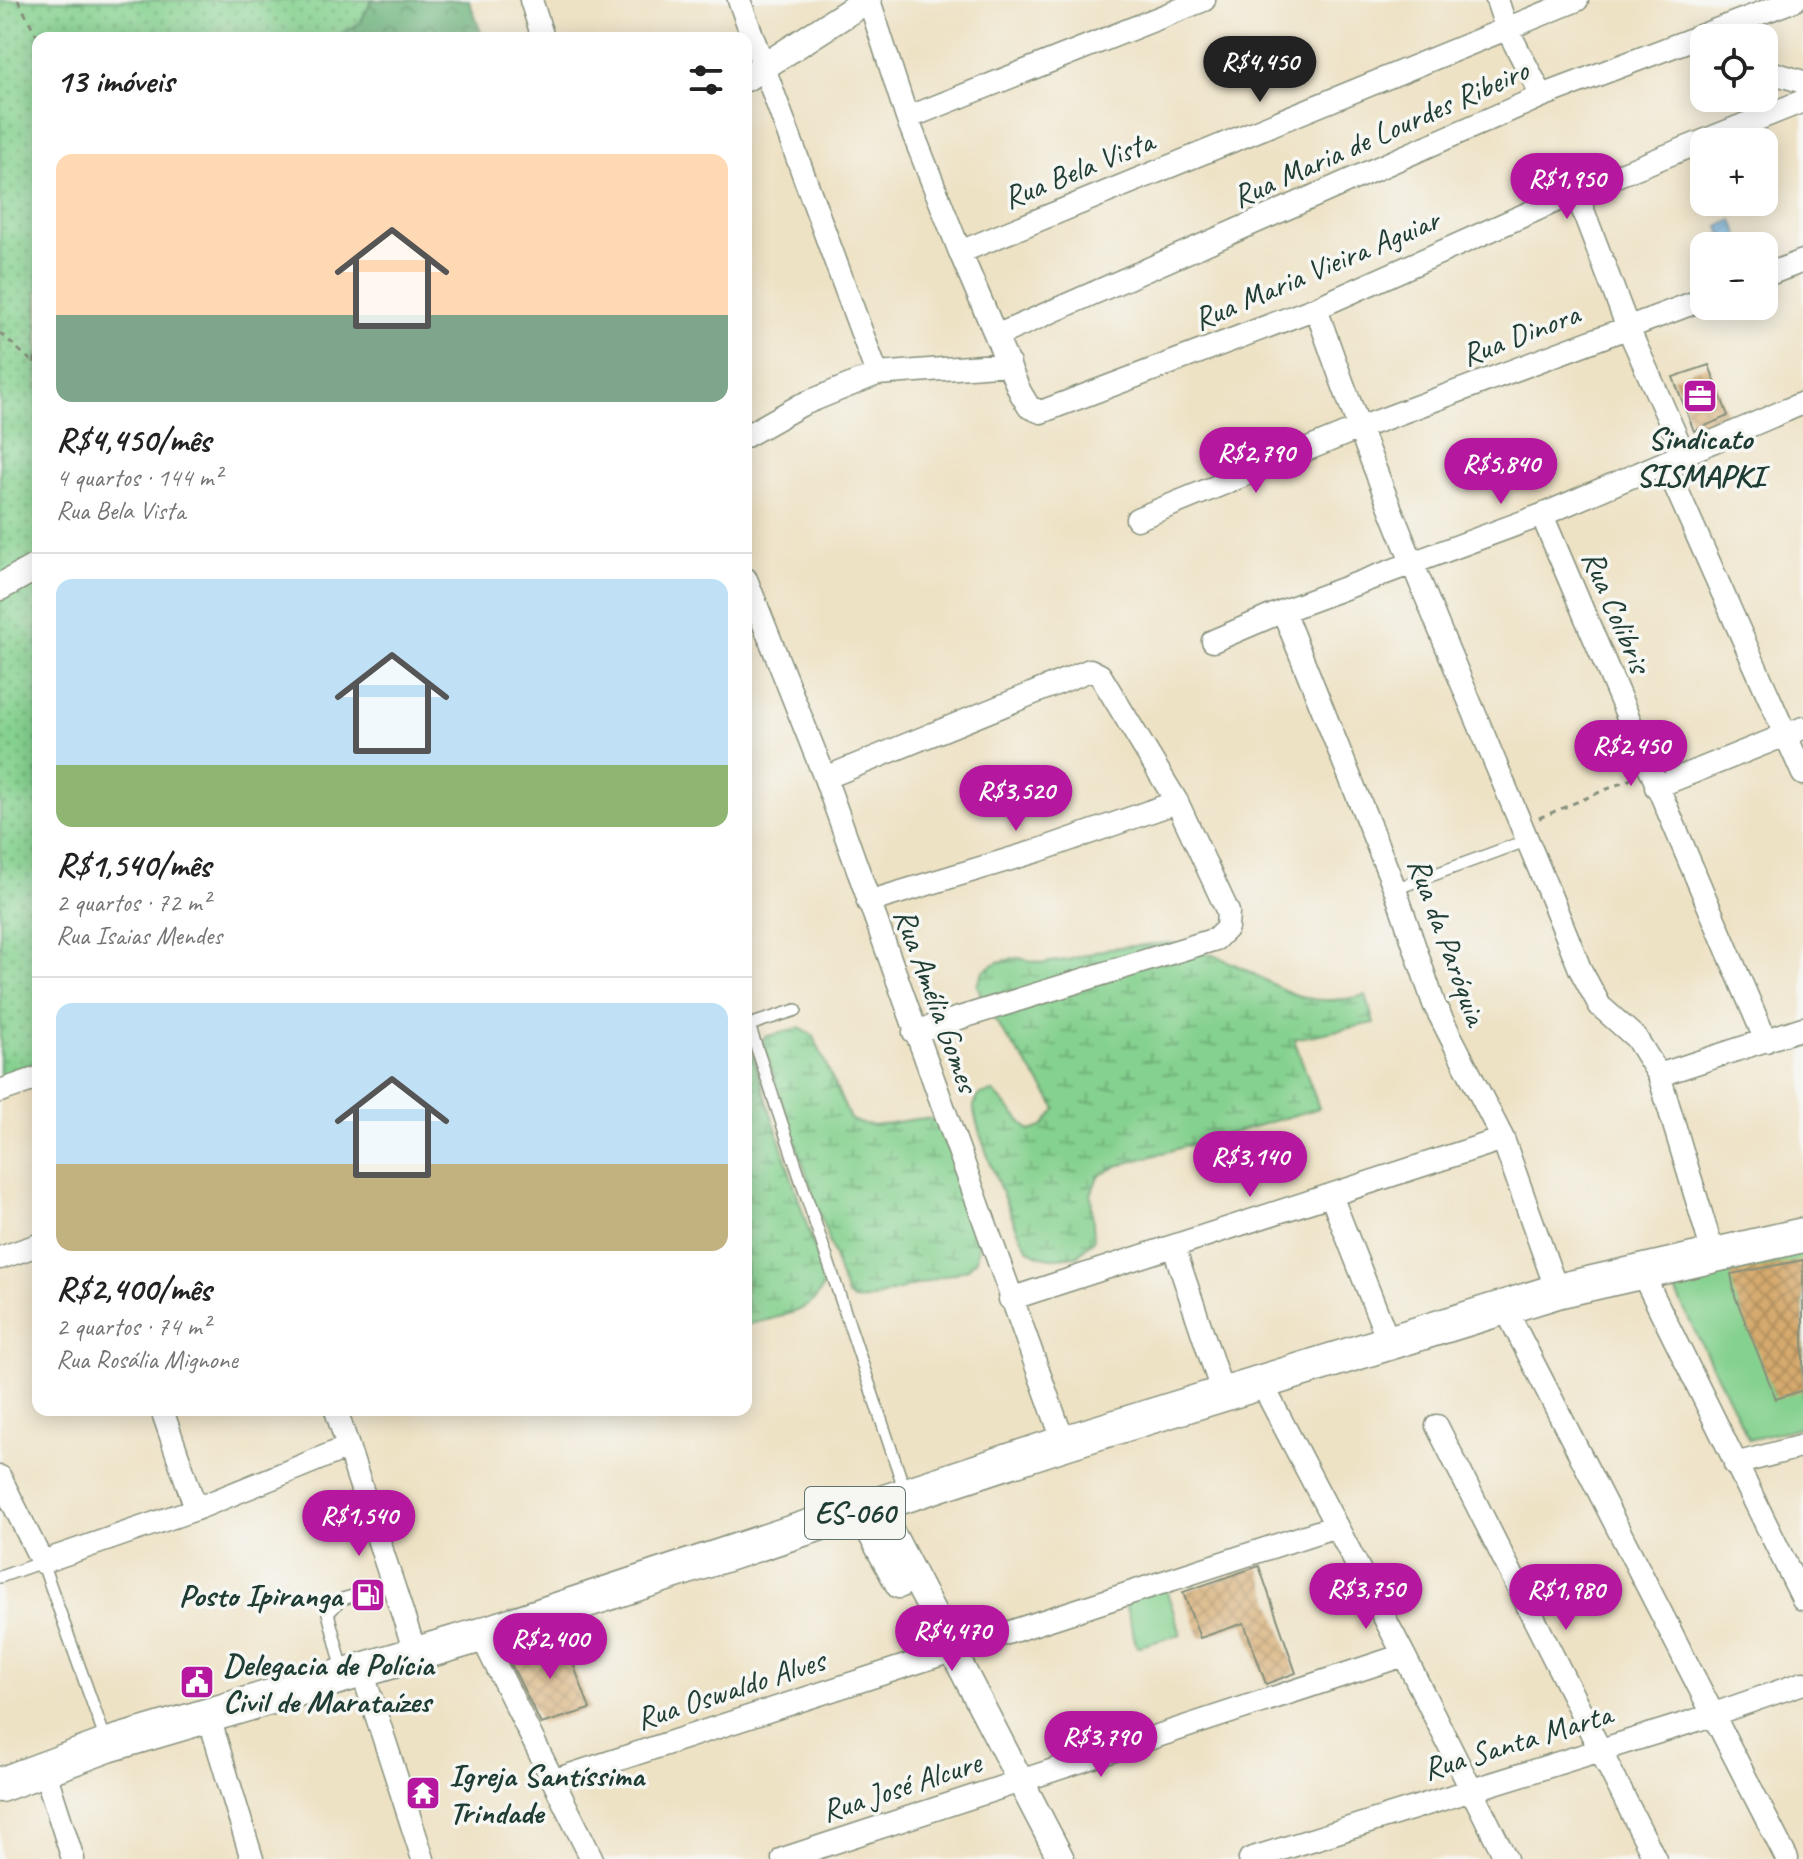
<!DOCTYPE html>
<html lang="pt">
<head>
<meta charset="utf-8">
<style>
  :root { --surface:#fff; --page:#f2f2f2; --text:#222; --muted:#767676; --line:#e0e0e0; --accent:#b5179e }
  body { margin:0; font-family:Caveat,sans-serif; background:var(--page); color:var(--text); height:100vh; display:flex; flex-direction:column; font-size:30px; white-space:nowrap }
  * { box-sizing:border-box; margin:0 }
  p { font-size:26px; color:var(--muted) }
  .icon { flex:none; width:44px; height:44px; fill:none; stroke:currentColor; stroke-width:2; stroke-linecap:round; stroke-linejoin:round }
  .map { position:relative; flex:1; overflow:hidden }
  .panel { position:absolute; left:32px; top:32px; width:720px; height:1384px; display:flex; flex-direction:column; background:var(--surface); border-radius:16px; box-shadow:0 4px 20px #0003 }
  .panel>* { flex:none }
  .buttons { position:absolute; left:1690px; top:24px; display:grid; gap:16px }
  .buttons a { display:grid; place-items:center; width:88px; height:88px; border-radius:16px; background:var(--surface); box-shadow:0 4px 20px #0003; font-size:40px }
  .price { position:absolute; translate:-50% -68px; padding:0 18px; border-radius:28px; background:var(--accent); color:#fff; font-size:26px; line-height:52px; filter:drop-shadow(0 2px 4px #0008) }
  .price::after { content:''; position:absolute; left:50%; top:48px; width:24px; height:18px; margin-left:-12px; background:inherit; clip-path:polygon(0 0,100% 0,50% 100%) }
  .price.selected { background:#222; color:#fff }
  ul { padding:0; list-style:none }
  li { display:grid; align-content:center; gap:16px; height:424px; padding:0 24px }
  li+li { border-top:2px solid var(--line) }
  li span { display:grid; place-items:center; height:248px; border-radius:16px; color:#555 }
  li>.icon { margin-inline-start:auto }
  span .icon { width:144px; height:144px; fill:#fffc; stroke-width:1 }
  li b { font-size:34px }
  h2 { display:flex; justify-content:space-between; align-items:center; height:96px; padding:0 24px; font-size:34px }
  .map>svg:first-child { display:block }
</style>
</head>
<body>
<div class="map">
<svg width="1803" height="1859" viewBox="0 0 1803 1859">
  <defs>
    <pattern id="grass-dots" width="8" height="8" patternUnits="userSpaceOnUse" patternTransform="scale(2)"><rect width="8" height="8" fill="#85d18f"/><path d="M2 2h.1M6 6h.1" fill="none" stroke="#6cab76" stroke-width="1.8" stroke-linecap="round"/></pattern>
    <pattern id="forest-crowns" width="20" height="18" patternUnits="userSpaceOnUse" patternTransform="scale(2)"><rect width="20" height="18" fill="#6cb37a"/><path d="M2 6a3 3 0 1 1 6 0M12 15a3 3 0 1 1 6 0" fill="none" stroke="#589365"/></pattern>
    <pattern id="wetland-marsh" width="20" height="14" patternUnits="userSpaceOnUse" patternTransform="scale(2)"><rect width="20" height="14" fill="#85d18f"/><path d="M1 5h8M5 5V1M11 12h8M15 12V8" fill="none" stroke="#6cab76"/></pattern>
    <pattern id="water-waves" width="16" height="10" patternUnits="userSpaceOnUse" patternTransform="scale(2)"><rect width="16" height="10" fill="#6ab2e1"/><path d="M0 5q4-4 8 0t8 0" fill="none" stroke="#5792b7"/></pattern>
    <pattern id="building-cross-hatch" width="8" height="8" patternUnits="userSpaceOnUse" patternTransform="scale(2)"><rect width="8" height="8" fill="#d6aa6e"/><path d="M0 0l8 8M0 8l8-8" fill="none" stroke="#ad8c5b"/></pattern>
  </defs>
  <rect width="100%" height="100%" fill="#f6f6f2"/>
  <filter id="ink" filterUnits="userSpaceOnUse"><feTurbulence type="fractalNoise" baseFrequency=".0125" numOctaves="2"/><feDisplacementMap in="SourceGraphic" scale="16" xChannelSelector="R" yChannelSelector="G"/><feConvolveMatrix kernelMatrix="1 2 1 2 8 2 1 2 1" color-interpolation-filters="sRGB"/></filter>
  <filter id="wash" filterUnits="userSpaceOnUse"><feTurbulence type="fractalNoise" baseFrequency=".006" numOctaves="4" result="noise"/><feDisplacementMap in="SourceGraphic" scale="32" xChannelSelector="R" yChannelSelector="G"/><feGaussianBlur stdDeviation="1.8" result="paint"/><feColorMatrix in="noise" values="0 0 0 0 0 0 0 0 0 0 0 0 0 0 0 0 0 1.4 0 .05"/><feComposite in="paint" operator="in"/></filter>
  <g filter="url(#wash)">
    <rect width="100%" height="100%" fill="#eee2c5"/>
    <path fill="url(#grass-dots)" stroke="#528762" stroke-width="2" d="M0,0h372l-12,23 -26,15h-296v988l-5,5 5,14v16l-38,15z"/>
    <path fill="url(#forest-crowns)" stroke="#467857" stroke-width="2" d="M372,0h97l14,38h-149l26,-15z"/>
    <path fill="url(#wetland-marsh)" stroke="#528762" stroke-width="2" d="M1171,943c18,5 37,9 54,17 58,25 72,52 141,35l8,28 -80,16 25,69 -202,58 -19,10 -7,19 3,44 -17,17c-18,2 -32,5 -47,-6 -11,-8 -58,-129 -56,-144 1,-4 3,-7 5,-11l15,-3 36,39 12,-4 14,-18c-22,-44 -62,-77 -79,-124l6,-14 15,-9 20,-4 24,5 26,-3 42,-12z
      M799,1028l14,7 37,84c29,17 71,-11 90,4l40,114 -4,22 -8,10 -102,31 -12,1 -7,-5 -84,-252 1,-7z
      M746,1046l6,8 72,224c-3,36 -49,39 -78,47z"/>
    <path fill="#85d18f" stroke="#528762" stroke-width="2" d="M1803,1251v175l-54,14 -79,-159z
      M1166,1589l15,45 -44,13 -13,-47z"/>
    <path fill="url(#water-waves)" stroke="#44788a" stroke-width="2" d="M1733,220l10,26h-17l-7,-19z"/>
    <g id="blocks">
      <path fill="url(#building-cross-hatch)" d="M1709,365l19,51 -34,15 -21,-54z
        M1803,1260v130l-27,9 -41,-103 -4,-22z
        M1259,1566l37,107 -30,11 -22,-61 -44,15 -17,-46z
        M564,1639l26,70 -49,15 -34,-68z"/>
    </g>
  </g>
  <g filter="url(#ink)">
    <use href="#blocks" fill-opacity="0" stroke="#86907c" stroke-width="2"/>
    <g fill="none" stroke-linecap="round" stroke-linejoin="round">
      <g stroke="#86907c" stroke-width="14">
        <path id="service" d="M1395,889l133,-49
          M749,1025l156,466
          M746,1026l50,-16
          M0,1577l42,-15 64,179
          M343,1670l-15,-57 14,-14 50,-14"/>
      </g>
      <g stroke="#86907c" stroke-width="25">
        <path id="minor" d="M531,0l12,38
          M739,0l138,374 132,-10
          M869,0l38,118 53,134 60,140 9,15 12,5 275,-104 260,-116 227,-91
          M1497,0l9,27 36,69
          M1764,70l39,12
          M907,118l297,-118
          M1576,192l52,136 56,126
          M960,252l617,-252
          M1764,276l39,-15
          M1316,308c77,225 176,440 264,661l20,37 36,32 23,37 54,178
          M996,336l546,-240 253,-96
          M746,436l55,-31 76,-31
          M1665,463l138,311
          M1542,515l224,526
          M1137,519l220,-90 347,-130
          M746,579l79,199 239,665
          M1283,611l112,278 39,115 69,135 54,152
          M1213,641l70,-30 259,-96 261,-112
          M825,778l265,-108 10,5 77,127 51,110 -1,16 -11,11 -302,93
          M1656,787l147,-59
          M868,902l169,-51 140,-49
          M1659,1075l144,-47
          M0,1091l38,-13
          M1332,1198l57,145
          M1174,1248l49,146
          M0,1258l38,-13
          M1640,1269l163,330
          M1010,1299l493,-160
          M1505,1308l282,551
          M1262,1384l142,271 102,204
          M162,1410l34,99
          M336,1410l80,245
          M1437,1426l218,433
          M1735,1464l68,-18
          M0,1477l42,85 154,-53 152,-62
          M481,1635l111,224
          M362,1671l61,188
          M208,1714l44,145
          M44,1769l29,90
          M555,1780l781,-254
          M783,1859l621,-204
          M1250,1859l444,-138 109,-38"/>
      </g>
      <g stroke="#86907c" stroke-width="29">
        <path id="tertiary" d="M746,78l121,-78
          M0,587l38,-21
          M877,1505l184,354
          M859,1511l40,74"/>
      </g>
      <g stroke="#86907c" stroke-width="37">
        <path id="primary" d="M0,1785l108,-40 373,-110 583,-192 493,-152 246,-56"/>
      </g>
      <path stroke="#86907c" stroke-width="3" stroke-dasharray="6 6" stroke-linecap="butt" d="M18,0l20,38
        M0,333l38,34
        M34,363l4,-20
        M1539,818l92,-39"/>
      <use href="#service" stroke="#fff" stroke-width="11"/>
      <use href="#minor" stroke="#fff" stroke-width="22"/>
      <use href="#tertiary" stroke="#fff" stroke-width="26"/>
      <use href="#primary" stroke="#fff" stroke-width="34"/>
    </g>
  </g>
  <defs>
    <g id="office-square" transform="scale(1.8)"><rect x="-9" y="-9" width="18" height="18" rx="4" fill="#b5179e" stroke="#f6f6f2"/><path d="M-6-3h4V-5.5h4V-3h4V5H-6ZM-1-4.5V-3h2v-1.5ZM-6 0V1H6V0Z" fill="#fff"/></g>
    <g id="fuel-square" transform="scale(1.8)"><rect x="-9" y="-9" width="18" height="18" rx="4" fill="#b5179e" stroke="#f6f6f2"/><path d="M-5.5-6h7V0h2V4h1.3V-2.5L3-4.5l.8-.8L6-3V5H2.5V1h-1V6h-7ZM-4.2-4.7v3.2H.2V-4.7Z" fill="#fff"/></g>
    <g id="civic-square" transform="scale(1.8)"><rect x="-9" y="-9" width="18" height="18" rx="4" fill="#b5179e" stroke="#f6f6f2"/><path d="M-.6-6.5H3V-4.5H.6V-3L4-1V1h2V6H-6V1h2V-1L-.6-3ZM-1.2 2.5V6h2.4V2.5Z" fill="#fff"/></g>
    <g id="temple-square" transform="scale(1.8)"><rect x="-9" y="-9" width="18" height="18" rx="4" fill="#b5179e" stroke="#f6f6f2"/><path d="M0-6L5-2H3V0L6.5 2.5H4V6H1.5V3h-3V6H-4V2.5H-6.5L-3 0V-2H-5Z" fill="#fff"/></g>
  </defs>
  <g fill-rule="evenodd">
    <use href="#office-square" x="1700" y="396"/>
    <use href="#fuel-square" x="368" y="1595"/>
    <use href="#civic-square" x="197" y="1682"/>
    <use href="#temple-square" x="423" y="1793"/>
  </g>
  <g text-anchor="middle" stroke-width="7" stroke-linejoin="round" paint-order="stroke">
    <rect fill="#f6f6f2" stroke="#60746d" stroke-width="2" x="805" y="1487" width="100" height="52" rx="6"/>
    <g font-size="30" font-weight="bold" fill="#1f3d34">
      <text x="855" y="1523">ES-060</text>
    </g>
    <g font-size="32" fill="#1f3d34" stroke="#f6f6f2">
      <text transform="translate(1380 133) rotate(-24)" y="11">Rua Maria de Lourdes Ribeiro</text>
      <text transform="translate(1078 169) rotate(-22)" y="11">Rua Bela Vista</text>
      <text transform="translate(1316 269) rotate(-23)" y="11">Rua Maria Vieira Aguiar</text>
      <text transform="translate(1520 334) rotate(-21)" y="11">Rua Dinora</text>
      <text transform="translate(1617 611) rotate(67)" y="11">Rua Colibris</text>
      <text transform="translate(1448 941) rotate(70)" y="11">Rua da Paróquia</text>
      <text transform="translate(937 1000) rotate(70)" y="11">Rua Amélia Gomes</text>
      <text transform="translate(730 1689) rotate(-18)" y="11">Rua Oswaldo Alves</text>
      <text transform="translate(1517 1741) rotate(-17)" y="11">Rua Santa Marta</text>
      <text transform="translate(901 1786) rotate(-18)" y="11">Rua José Alcure</text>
    </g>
    <g font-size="32" font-weight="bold" fill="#1f3d34" stroke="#f6f6f2" text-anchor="start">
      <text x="1700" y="449" text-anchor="middle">Sindicato<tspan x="1700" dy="37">SISMAPKI</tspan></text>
      <text x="342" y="1606" text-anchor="end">Posto Ipiranga</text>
      <text x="223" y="1675">Delegacia de Polícia<tspan x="223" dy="37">Civil de Marataízes</tspan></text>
      <text x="449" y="1786">Igreja Santíssima<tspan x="449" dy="37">Trindade</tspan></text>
    </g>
  </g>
</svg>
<div class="buttons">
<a><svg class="icon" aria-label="locate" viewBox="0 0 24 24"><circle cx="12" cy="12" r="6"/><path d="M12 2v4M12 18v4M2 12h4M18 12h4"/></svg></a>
<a>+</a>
<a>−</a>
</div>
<b class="price selected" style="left:1260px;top:104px">R$4,450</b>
<b class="price" style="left:1567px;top:221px">R$1,950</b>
<b class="price" style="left:1256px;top:495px">R$2,790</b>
<b class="price" style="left:1501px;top:506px">R$5,840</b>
<b class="price" style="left:1631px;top:788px">R$2,450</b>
<b class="price" style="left:1016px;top:833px">R$3,520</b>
<b class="price" style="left:1250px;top:1199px">R$3,140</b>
<b class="price" style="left:359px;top:1558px">R$1,540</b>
<b class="price" style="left:1366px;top:1631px">R$3,750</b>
<b class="price" style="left:1566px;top:1632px">R$1,980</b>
<b class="price" style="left:952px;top:1673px">R$4,470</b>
<b class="price" style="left:550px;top:1681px">R$2,400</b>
<b class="price" style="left:1101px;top:1779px">R$3,790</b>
<section class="panel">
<h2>13 imóveis<svg class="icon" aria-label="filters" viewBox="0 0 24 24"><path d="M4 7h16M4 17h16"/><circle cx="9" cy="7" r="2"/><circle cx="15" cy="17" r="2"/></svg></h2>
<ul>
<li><span style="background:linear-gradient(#ffd9b3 65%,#7fa58c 0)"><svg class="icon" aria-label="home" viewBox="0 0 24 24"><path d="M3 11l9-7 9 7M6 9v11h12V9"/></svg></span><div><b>R$4,450/mês</b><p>4 quartos · 144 m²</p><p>Rua Bela Vista</p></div></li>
<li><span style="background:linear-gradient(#bfe0f5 75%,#8fb573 0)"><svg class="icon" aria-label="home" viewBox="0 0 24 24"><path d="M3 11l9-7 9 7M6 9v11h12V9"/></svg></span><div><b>R$1,540/mês</b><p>2 quartos · 72 m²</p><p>Rua Isaias Mendes</p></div></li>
<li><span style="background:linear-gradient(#bfe0f5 65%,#c2b280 0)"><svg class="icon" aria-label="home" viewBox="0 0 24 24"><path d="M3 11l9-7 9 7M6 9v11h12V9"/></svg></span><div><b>R$2,400/mês</b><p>2 quartos · 74 m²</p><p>Rua Rosália Mignone</p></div></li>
</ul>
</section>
</div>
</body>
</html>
